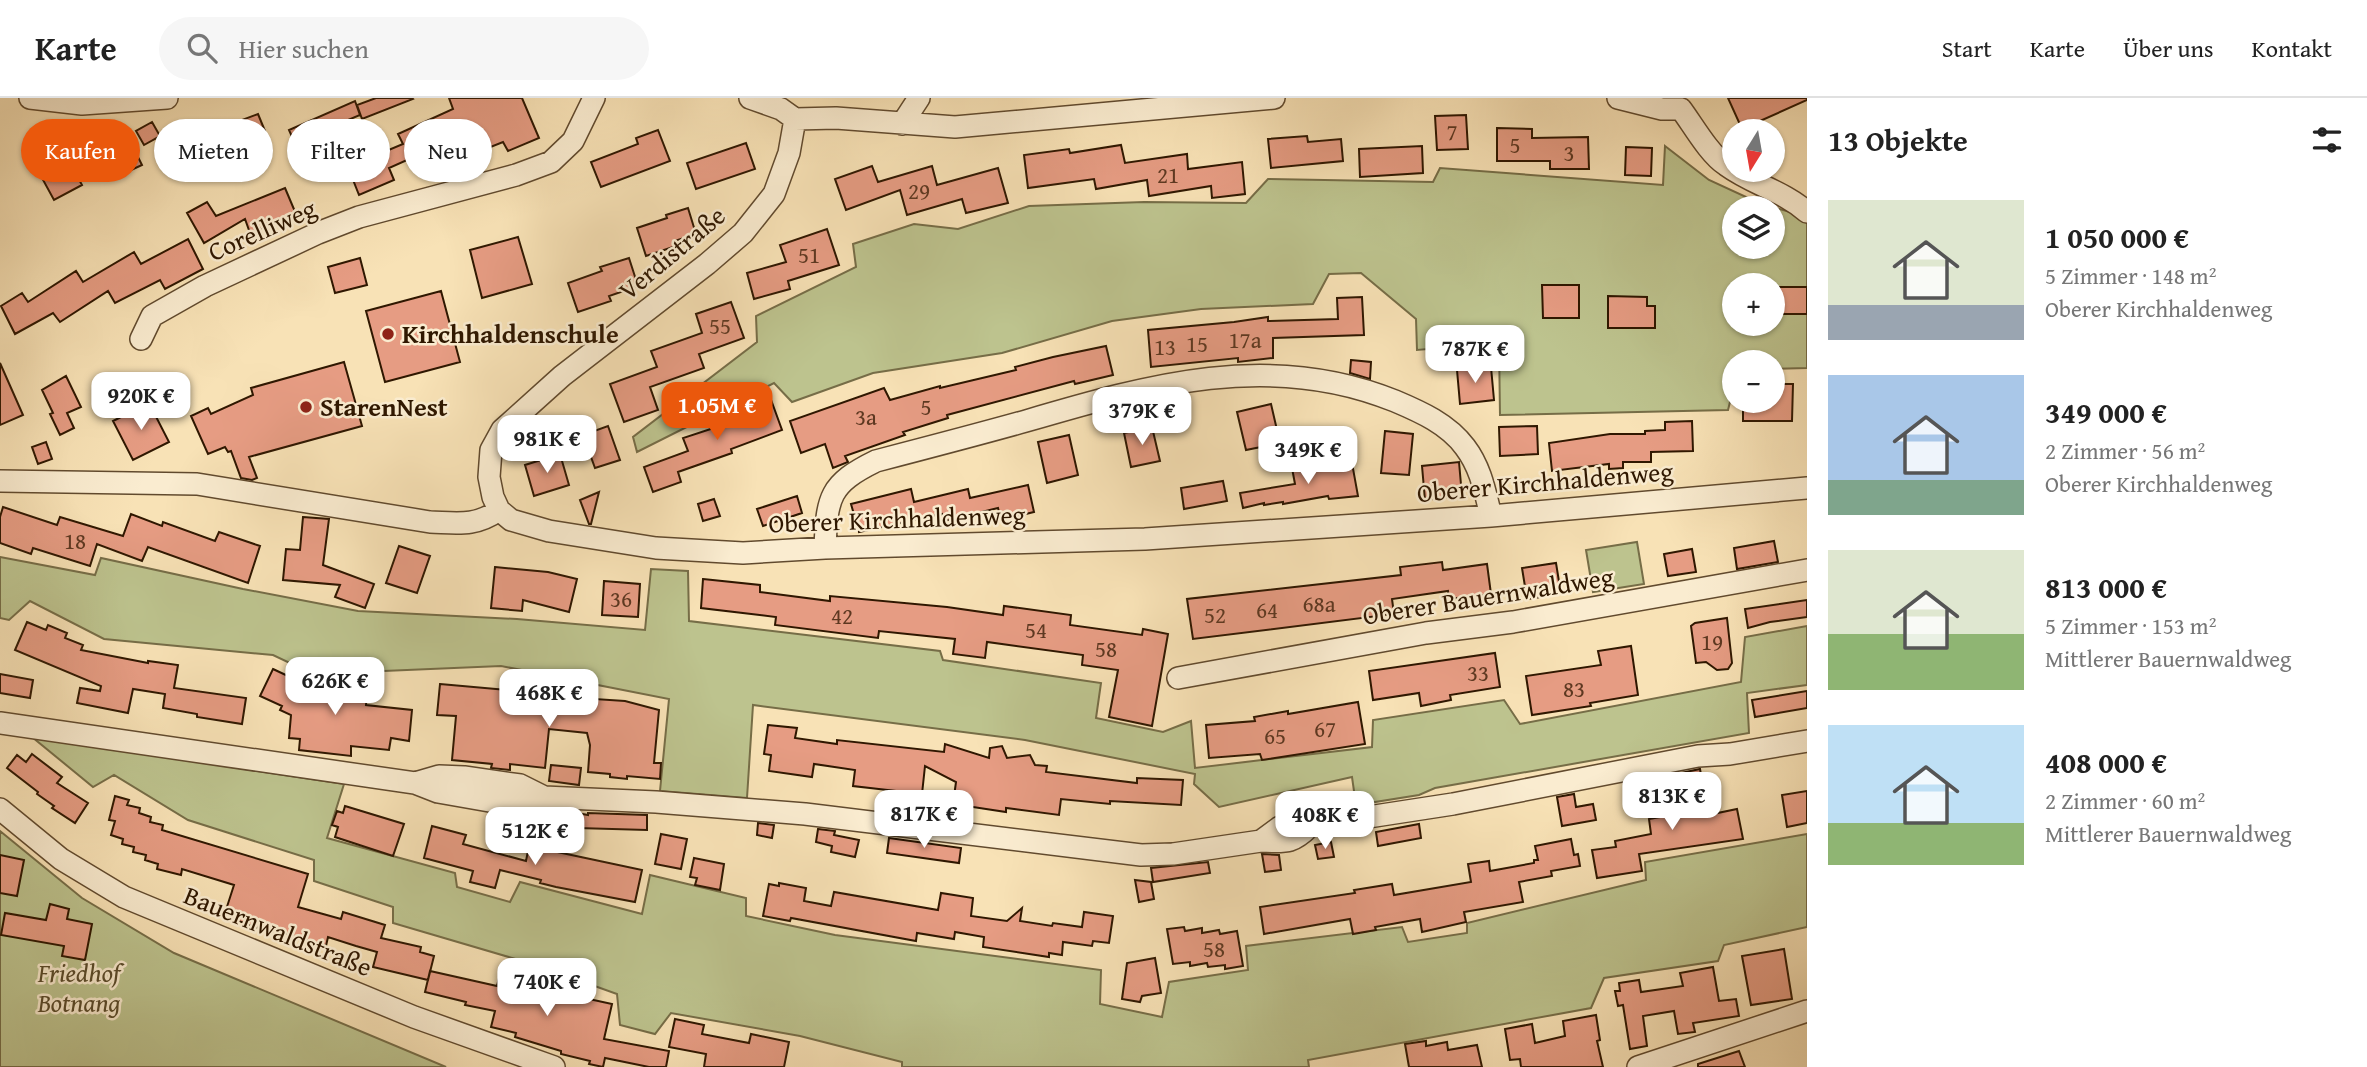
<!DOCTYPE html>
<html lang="de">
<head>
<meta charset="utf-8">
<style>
  :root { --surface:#fff; --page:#f6f6f6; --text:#222; --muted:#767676; --line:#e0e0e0; --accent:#ea580c }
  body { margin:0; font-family:"Gentium Book Plus",serif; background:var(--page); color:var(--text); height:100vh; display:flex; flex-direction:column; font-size:26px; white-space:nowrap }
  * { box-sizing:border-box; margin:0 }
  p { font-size:23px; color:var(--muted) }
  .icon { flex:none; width:38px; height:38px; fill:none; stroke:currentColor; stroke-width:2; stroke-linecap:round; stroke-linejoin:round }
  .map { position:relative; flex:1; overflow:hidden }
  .details { display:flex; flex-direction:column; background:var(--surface); width:560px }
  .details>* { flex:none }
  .banner { position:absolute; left:21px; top:21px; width:665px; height:63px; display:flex; gap:14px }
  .needle { width:46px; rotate:191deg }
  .controls { position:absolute; left:1722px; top:21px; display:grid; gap:14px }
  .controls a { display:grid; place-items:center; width:63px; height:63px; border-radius:50%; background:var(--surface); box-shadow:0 2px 5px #0004; font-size:35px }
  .price { position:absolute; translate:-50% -60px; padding:0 16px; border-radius:14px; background:#fff; color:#222; font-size:23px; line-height:46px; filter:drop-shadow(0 2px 4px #0008) }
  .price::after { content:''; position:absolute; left:50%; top:42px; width:21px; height:16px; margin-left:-10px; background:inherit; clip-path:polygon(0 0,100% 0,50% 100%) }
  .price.selected { background:var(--accent); color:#fff }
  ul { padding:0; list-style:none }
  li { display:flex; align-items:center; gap:21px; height:175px; padding:0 21px }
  li span { display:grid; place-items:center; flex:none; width:196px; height:140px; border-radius:0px; color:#555 }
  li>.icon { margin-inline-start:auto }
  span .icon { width:84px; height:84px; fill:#fffc; stroke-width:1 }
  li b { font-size:30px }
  h2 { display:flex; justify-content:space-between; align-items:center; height:84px; padding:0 21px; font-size:30px }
  .pill { padding:0 24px; border-radius:32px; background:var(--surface); box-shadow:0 2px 5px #0004; font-size:24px; line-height:63px }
  .pill.selected { background:var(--accent); color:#fff }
  header { display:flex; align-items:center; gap:42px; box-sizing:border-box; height:98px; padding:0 35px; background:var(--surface); border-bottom:2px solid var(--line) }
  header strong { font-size:33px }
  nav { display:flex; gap:38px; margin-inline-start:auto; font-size:24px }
  .search { width:490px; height:63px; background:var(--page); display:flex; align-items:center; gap:18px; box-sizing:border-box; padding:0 24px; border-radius:38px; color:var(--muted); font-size:26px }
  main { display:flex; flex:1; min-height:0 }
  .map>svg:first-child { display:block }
</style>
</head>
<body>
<header>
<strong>Karte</strong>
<div class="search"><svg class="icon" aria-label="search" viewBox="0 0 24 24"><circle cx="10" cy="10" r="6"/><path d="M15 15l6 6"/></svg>Hier suchen</div>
<nav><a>Start</a><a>Karte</a><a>Über uns</a><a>Kontakt</a></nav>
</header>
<main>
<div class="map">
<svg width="1807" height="969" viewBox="0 0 1807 969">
  <rect width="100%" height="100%" fill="#f8e2b6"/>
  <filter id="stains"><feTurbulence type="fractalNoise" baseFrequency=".00286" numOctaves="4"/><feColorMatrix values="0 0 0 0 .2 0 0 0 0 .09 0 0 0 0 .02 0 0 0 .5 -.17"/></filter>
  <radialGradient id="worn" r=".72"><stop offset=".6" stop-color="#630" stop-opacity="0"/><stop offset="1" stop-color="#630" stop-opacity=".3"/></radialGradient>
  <path fill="#bdc38e" stroke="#766d47" stroke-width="2" fill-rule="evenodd" d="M1665,48l44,34 50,23 41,12 7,7v146l-34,1v-7h-39v24l-6,24 -228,5 -1,-72 -82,7 -1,-31 -55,-46 -32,1 -16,30 -112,5 -89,12 -110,32 -129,20 -81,29 -18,-19 -137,69 -4,-15 124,-95 -1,-26 100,-49 -3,-23 61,-20 44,5 71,-23 115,-4 102,1 22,-24 165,3 7,-14 223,17zM1734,110h39v39h-39zM1734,187h39v39h-39z
    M1637,444l7,42 -51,8 -7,-42z
    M0,459l95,18 6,-17 142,31 115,22 159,8 128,11 6,-61 37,2 1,50 251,30 3,9 158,23 -5,35 67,14 28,-11 4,47 177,-21 1,-27 131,-20 16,24 221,-42 4,-45 62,-11v59l-60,8 2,40 -314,55 -16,7 -63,10 -4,-28 -133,30 -25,-23 1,-10 -170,-34 -272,-35 -6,93 -87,-7 9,-92 -168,-33 -188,8 -40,-19 -169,-16 -74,-38 -21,19 -9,-2z
    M32,639l312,47 -17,54 128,35 2,14 53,15 10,-20 122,32 8,-39 96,23v18l89,19 266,35 -1,34 62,13 7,-35 79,-12 -2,-24 156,-19 6,15 59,-9v-10l179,-43 -1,-18 162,-28v93l-83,18 -6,16 -114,17 -13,30 -283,52 1,7h-407v-5l-102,-26 -129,-23 -16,21 -35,-9 -3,-31 -81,-29 -143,-42v-16l-79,-26v-21l-126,-40 -74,-45 -21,12z
    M0,733l82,67 92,55 272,114h-446z"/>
  <path fill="#e69c83" stroke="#2f1700" stroke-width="2" d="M376,0h36l1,1 -51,20 -5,-14z
    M449,0h73l17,40 -31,13 -5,-9 -30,12 -8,-20 -76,34 5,12 -35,15 -11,-28 55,-23 -5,-10 55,-25z
    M1728,0h79v2l-65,29z
    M355,3l5,14 -31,13 6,15 -34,14 -12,-27z
    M258,16l7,17 -24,10 4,11 -33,14 -13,-30z
    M1466,17l2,34 -31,1 -2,-34z
    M152,24l8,14 -16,9 -8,-14z
    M1497,30l35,1v9l56,-1 1,32h-39v-8h-53z
    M658,32l12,31 -69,26 -10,-25 47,-18 -2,-6z
    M1307,38l1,6 33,-3 2,22 -72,7 -3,-29z
    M131,45l11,22 -28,13 -11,-21z
    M746,45l9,26 -59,20 -9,-26z
    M1121,47l4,18 62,-9 1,15 54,-7 3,32 -33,4 -1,-12 -62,10 -2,-16 -51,9 -2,-10 -66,9 -4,-33 45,-6 1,4z
    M1422,48l1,27 -63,4 -1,-28z
    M1626,49l26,1 -1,28 -26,-1z
    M70,65l12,22 -28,15 -12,-22z
    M872,68l6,16 54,-16 5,19 61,-17 10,35 -42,10 -4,-14 -55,16 -7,-25 -54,20 -11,-31z
    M285,90l11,26 -46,19 -5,-14 -41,24 -17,-30 20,-11 9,14z
    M688,110l8,26 -21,7 1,5 -30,10 -9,-28 30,-10 -1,-3z
    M827,131l12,36 -51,16 2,8 -36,10 -7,-26 39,-11 -6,-17z
    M518,139l14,47 -50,14 -12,-48z
    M188,141l15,30 -38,20 -5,-9 -45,23 -7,-12 -48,31 -7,-9 -38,21 -14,-28 21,-13 6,9 48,-31 7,11 51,-30 7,12z
    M360,160l7,27 -32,8 -7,-26z
    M629,160l9,28 -29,10 2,5 -33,11 -10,-29 34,-12 -2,-4z
    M1542,187h37v33h-36z
    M1773,189h34v27h-34z
    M441,193l19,71 -75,20 -19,-71z
    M1608,198l39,1v9h8v22h-47z
    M1362,199l2,38 -91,3v20l-35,4v-4l-87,9 -3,-37 86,-8 34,-5v4l70,-2 -1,-21z
    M731,204l13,36 -45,16 5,14 -54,19 8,23 -34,12 -14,-38 47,-17 -6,-16 51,-18 -6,-19z
    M1106,248l7,29 -38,9 -1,-3 -127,34 1,3 -45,14 2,3 -60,21 3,6 -15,6 -8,-24 -24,9 -11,-32 94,-33 6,12 50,-14v2l76,-18 -1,-3 38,-10z
    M1351,262l20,2 -1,17 -20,-6z
    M344,264l18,64 -113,31 8,21 -5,2 -11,-2 -10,-27 -3,1 -3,-5 -17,7 -17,-38 17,-8 3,6 42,-19 -2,-7z
    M0,265l23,52 -23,10z
    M1491,269l3,33 -34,4 -3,-34z
    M66,278l15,31 -14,6 7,15 -14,7 -10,-21 3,-1 -11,-23z
    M1773,286h20l-1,37h-49v-20h30z
    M770,299l12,33 -51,19 1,4 -54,19 3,10 -28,10 -9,-25 44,-16 -5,-13 52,-17 -4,-11z
    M149,305l20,39 -36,18 -20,-39z
    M1271,306l9,39 -34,7 -9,-38z
    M1692,323l1,30 -42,1v10h-28v6l-14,1v-5l-57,7 -3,-28 61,-9h35v-3l20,-1v-8z
    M608,328l12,34 -25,8 -12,-33z
    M1537,328l1,28 -38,2 -1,-29z
    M1152,329l8,34 -29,6 -7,-34z
    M1385,333l28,3 -4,41 -28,-2z
    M1069,337l9,40 -31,8 -9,-41z
    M46,344l6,17 -14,5 -6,-17z
    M560,356l9,31 -35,11 -9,-31z
    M1459,364l3,34 -37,4 -3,-34z
    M1322,365l1,3 29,-3 6,33 -29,3 -1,-3 -45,8v-2l-19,3v-2l-21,5 -3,-15 55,-9 -3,-16z
    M1223,383l4,20 -43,8 -3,-21z
    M1028,387l6,27 -33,8 -3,-12 -54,13 -2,-7 -83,18 -8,-28 60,-15 3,13 54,-13 2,9z
    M599,394l-8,32h-2l-9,-24z
    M797,398l5,17 -39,13 -6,-17z
    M714,401l6,17 -17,5 -5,-17z
    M3,409l54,18 3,-8 63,19 8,-22 31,12 1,-4 52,19 4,-9 41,14 -12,37 -100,-36 -6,14 -45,-17 -7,22 -57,-18 -2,6 -31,-11v-26z
    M303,419l26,2 -6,46 51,19 -9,24 -30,-11 5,-12 -57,-5 3,-31 14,1z
    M1774,443l4,21 -41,7 -3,-21z
    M399,448l31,10 -13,37 -31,-10z
    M1692,451l4,23 -28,4 -4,-22z
    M1442,464l1,8 44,-6 4,30 -42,5 -1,-8 -56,8 2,15 -201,25 -6,-40 214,-24 -1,-8z
    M1556,465l5,31 -34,5 -5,-31z
    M495,469l53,5 29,7 -8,33 -46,-12 -1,11 -31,-3z
    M703,481l57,6v7l70,9v-5l117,11 56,8 1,-9 67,9 -1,10 72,10 1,-6 25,5 -16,92 -43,-9 9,-47 -36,-5 1,-10 -96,-13 -2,16 -32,-4 2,-15 -76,-8 -1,7 -103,-13 1,-8 -75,-9z
    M604,483l36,3 -2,33 -36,-2z
    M1807,502v17l-37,5 -22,6 -3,-19z
    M1727,520l5,45 -4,6 -11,1 -11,-8 -10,1 -5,-37 4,-3z
    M27,524l19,8 2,-5 19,8 -2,5 18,7 -2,5 67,13v-2l30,4 -4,23 72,10 -4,26 -45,-7v-3l-34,-6 2,-14 -32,-5 -5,24 -51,-10 3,-15 20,3 1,-5 -86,-36z
    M1631,548l7,49 -48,8 1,3 -59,9 -6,-39 75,-11 -3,-14z
    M1495,555l5,34 -50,8 1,5 -30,6 -2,-13 -46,7 -4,-29z
    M273,571l34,16 34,3 -1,4 27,3 -1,10 46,5 -3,31 -18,-3 -2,12 -38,-4v10l-52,-6 1,-11 -11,-1 2,-23 -11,-5 2,-4 -22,-10z
    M0,576l33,6 -3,18 -30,-5z
    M440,586l90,8v-2l16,2 1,-4 16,2 -1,9 33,3v-3l30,2 34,9 -5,53h7l-1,16 -33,-3v3l-17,-2v-3l-22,-2 2,-27 -3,-12 -38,-4 -4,39 -35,-4v6l-19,-2 1,-4 -40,-4 4,-44 -19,-1z
    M1807,593v17l-52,9 -3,-17z
    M1358,604l7,42 -103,16 -2,-6 -51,4 -3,-33 49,-4 -1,-4 34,-6v3z
    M768,627l29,3 -2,10 42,6v-4l107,12 1,-8 44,14 1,-10 12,-2 5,12 23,-3 5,10 12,1 -1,6 91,11v-5l46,2 -2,25 -71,-4v3l-49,-5 -2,16 -53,-7v4l-53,-8 3,-22 -31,-16 -3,28 -69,-8 2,-16 -41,-6 -2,13 -43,-6 2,-16 -7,-1z
    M32,656l30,23 -5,6 31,20 -13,20 -23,-15 2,-2 -17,-12 1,-2 -31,-24 10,-13 9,7z
    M551,667l30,3 -2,17 -30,-4z
    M1700,671l8,46 29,-6 6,30 -104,15 3,17 -45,7 -5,-28 24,-3 -1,-6 36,-7 -2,-15 40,-7 -8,-39z
    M1807,693v32l-20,4 -5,-32z
    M1574,696l2,13 17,-3 3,16 -34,6 -5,-29z
    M115,698l14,4 -2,5 13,3 -1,5 12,4 -1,5 13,3 -1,5 146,44 -10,33 43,12 2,-7 42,13 -4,13 40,9 -1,5 14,4 -6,24 -55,-13 4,-15 -21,-6 -28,-9 -2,9 -43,-13 -1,3 -58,-20 10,-31 -52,-16 -1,6 -24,-6 1,-5 -13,-4 1,-5 -13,-3 1,-5 -12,-3 1,-5 -12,-4 4,-14 -6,-1z
    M345,708l59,18 -11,32 -58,-19 3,-10 -6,-2 5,-14 6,2z
    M566,713l22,4v-2l59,2v15l-70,-2 -14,-3z
    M758,725l16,2 -2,13 -15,-3z
    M1419,726l2,14 -43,8 -2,-14z
    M432,728l34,9 -3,9 63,17 3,-15 113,24 -7,32 -79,-15 -16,-4 1,-3 -41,-10 -5,18 -25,-6 3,-11 -49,-13z
    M818,731l17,2 -1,4 25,5 -4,17 -24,-5 1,-6 -16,-4z
    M661,736l26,5 -6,30 -26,-5z
    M889,740l72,10 -2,15 -72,-10z
    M1571,741l3,16 4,-1 2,12 -29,5 1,5 -33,6 4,20 -59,10 2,10 -44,10 -2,-13 -45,8 1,3 -23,4 -3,-15 -86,15 -4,-27 95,-14 -1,-3 38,-6 2,11 77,-13 -3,-18 21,-3 1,10 44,-8v-3h4l-3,-14z
    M1331,744l3,15 -16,2 -3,-14z
    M1262,756l17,1 2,15 -16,2z
    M0,757l24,5 -7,36 -17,-3z
    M694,760l30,6 -4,26 -25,-5 2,-7 -7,-1z
    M1208,764l2,11 -57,9 -2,-14z
    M1135,782l16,2 3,17 -15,3z
    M779,785l27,5 -2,13 27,5 3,-14 104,18 3,-17 32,5 -2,18 36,5 15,-13 -2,13 32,5 1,-3 29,4 2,-15 29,4 -4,27 -16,-2 -1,5 -29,-4 -1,13 -13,-2v4l-66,-10 1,-10 -29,-5 -1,7 -37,-6 -1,8 -125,-23 -1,3 -27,-5 6,-32 10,2z
    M50,806l19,5 -2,10 25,5 -7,36 -23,-4 2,-10 -63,-11 4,-22 41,7z
    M1184,829l1,4 17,-3v5l17,-3 1,4 17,-3 6,35 -18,3v-4l-17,2 -1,-4 -17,3v-4l-17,2 -6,-35z
    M1784,851l8,50 -41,6 -9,-49z
    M1155,860l6,35 -19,3 -2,6 -18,-3 5,-36z
    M1713,869l6,34 17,-2 3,17 -46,7 2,9 -17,2 -4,-23 -31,5 4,30 -17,3 -7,-44 -5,1 -3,-15h5l-1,-8 20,-3 2,12 42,-6 -3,-13z
    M501,872l35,8 -2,9 78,17 -8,35 65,12 -3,16h-17l-44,-9 -2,9 -14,-3 1,-3 -29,-7v-3l-46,-14 1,-4 -25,-6 4,-16 -30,-6 1,-3 -41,-10 5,-21 67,15z
    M1596,917l4,25 -3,1 6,26h-82l-1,-8 -10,1 -5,-31 27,-5 3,19 30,-7 -2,-15z
    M675,921l29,6 -2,9 47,9 2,-9 38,8 -5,25h-80l2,-13 -37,-7z
    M1426,943v5l21,-4 1,8 29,-5 5,22h-73l-4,-23z
    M1739,953l6,16h-47v-3z"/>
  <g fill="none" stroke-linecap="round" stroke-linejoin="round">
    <g stroke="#614a2e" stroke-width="24">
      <path id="street" d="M30,0l52,6 85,-6
        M750,0l31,11 14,10 -6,34 -15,41 -31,39 -36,31 -145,112 -60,54 -11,20 -2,27 4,20 6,13 12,10 38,11 107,17 87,5 82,-5 320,-9 346,-23 316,-28
        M1618,0l44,11h19
        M1681,11c12,16 28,45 45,56 26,19 57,26 81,47
        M795,21l41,-1 119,9 319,-29
        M902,26l17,-26
        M141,241l11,-23 53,-30 113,-53 41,-16 157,-42 35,-13 22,-21 21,-43
        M0,383l197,3 233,38c28,1 45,5 69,-12
        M825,450c2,-51 4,-64 51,-87 50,-13 100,-26 150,-40 123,-36 244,-71 369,-20 26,11 53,23 70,46 16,21 20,45 26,69
        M1178,580l248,-45 87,-11 294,-52
        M0,625l415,60 23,9 57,10 22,1 27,-6 112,5 149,12 336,41 32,-1 88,-13 19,-14 17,-3 13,2
        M415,685l24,-7 25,1 56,8 24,12
        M0,711l61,50 63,38 290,120 140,50
        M1261,743c25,1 31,3 49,-15l143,-22 245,-48 32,-2 77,-13
        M1638,969l169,-56"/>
    </g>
    <use href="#street" stroke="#faecd0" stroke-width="21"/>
  </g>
  <g fill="#8f2418" stroke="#faecd0" stroke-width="2.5">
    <circle cx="388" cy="236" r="7"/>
    <circle cx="306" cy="309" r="7"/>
  </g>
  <g text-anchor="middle" stroke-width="5" stroke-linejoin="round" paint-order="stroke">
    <g font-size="23" fill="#5d3821">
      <text x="1452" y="42">7</text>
      <text x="1515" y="55">5</text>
      <text x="1569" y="63">3</text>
      <text x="1168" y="85">21</text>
      <text x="919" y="101">29</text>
      <text x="809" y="165">51</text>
      <text x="720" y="236">55</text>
      <text x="1245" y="250">17a</text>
      <text x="1197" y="254">15</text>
      <text x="1165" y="257">13</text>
      <text x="926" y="317">5</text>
      <text x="866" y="327">3a</text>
      <text x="75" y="451">18</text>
      <text x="621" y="509">36</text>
      <text x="1319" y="514">68a</text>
      <text x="1267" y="520">64</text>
      <text x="1215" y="525">52</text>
      <text x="842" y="526">42</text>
      <text x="1036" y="540">54</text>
      <text x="1712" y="552">19</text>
      <text x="1106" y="559">58</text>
      <text x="1478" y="583">33</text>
      <text x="1574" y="599">83</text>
      <text x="1325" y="639">67</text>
      <text x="1275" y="646">65</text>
      <text x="1214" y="859">58</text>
    </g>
    <g font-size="26" fill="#2f1700" stroke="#faecd0">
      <text transform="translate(262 132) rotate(-24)" y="9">Corelliweg</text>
      <text transform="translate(672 155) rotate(-40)" y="9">Verdistraße</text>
      <text transform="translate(1545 384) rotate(-5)" y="9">Oberer Kirchhaldenweg</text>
      <text transform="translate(897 421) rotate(-2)" y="9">Oberer Kirchhaldenweg</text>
      <text transform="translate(1488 498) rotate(-9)" y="9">Oberer Bauernwaldweg</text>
      <text transform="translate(278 833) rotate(22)" y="9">Bauernwaldstraße</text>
    </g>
    <g font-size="26" font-weight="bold" fill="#2f1700" stroke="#faecd0" text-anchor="start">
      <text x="402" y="245">Kirchhaldenschule</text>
      <text x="320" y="318">StarenNest</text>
    </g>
    <g font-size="26" font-style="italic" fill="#5a4b2b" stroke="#faecd0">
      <text x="79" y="884">Friedhof<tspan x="79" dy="30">Botnang</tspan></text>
    </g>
  </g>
  <rect width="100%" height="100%" filter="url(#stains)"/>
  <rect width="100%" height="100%" fill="url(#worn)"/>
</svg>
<div class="controls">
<a><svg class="needle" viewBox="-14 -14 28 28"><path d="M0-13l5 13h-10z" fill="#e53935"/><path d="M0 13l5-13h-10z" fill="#767676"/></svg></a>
<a><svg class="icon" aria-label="layers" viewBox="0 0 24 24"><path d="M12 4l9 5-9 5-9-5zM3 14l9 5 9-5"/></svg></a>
<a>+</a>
<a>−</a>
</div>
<b class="price" style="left:1475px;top:287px">787K €</b>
<b class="price" style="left:141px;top:334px">920K €</b>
<b class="price selected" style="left:717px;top:344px">1.05M €</b>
<b class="price" style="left:1142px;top:349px">379K €</b>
<b class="price" style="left:547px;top:377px">981K €</b>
<b class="price" style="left:1308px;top:388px">349K €</b>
<b class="price" style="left:335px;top:619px">626K €</b>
<b class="price" style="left:549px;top:631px">468K €</b>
<b class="price" style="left:1672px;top:734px">813K €</b>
<b class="price" style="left:924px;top:752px">817K €</b>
<b class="price" style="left:1325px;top:753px">408K €</b>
<b class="price" style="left:535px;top:769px">512K €</b>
<b class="price" style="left:547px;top:920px">740K €</b>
<div class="banner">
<a class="pill selected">Kaufen</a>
<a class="pill">Mieten</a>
<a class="pill">Filter</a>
<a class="pill">Neu</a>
</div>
</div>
<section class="details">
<h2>13 Objekte<svg class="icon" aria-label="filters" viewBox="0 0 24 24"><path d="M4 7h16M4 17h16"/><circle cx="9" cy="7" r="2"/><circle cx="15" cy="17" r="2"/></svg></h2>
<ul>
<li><span style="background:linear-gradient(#dfe7d0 75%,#9aa5b1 0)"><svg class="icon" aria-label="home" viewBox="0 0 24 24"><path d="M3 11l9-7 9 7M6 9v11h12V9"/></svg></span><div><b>1 050 000 €</b><p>5 Zimmer · 148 m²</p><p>Oberer Kirchhaldenweg</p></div></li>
<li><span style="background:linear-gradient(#a9c7e8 75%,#7fa58c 0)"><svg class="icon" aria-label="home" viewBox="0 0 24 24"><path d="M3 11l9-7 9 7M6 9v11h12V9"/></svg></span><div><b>349 000 €</b><p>2 Zimmer · 56 m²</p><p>Oberer Kirchhaldenweg</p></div></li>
<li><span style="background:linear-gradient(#dfe7d0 60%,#8fb573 0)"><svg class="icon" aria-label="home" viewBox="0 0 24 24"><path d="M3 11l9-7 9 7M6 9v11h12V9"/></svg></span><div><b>813 000 €</b><p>5 Zimmer · 153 m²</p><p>Mittlerer Bauernwaldweg</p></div></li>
<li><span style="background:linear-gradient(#bfe0f5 70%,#8fb573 0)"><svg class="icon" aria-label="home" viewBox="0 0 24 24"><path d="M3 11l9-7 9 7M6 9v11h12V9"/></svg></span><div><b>408 000 €</b><p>2 Zimmer · 60 m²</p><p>Mittlerer Bauernwaldweg</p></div></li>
</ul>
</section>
</main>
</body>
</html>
